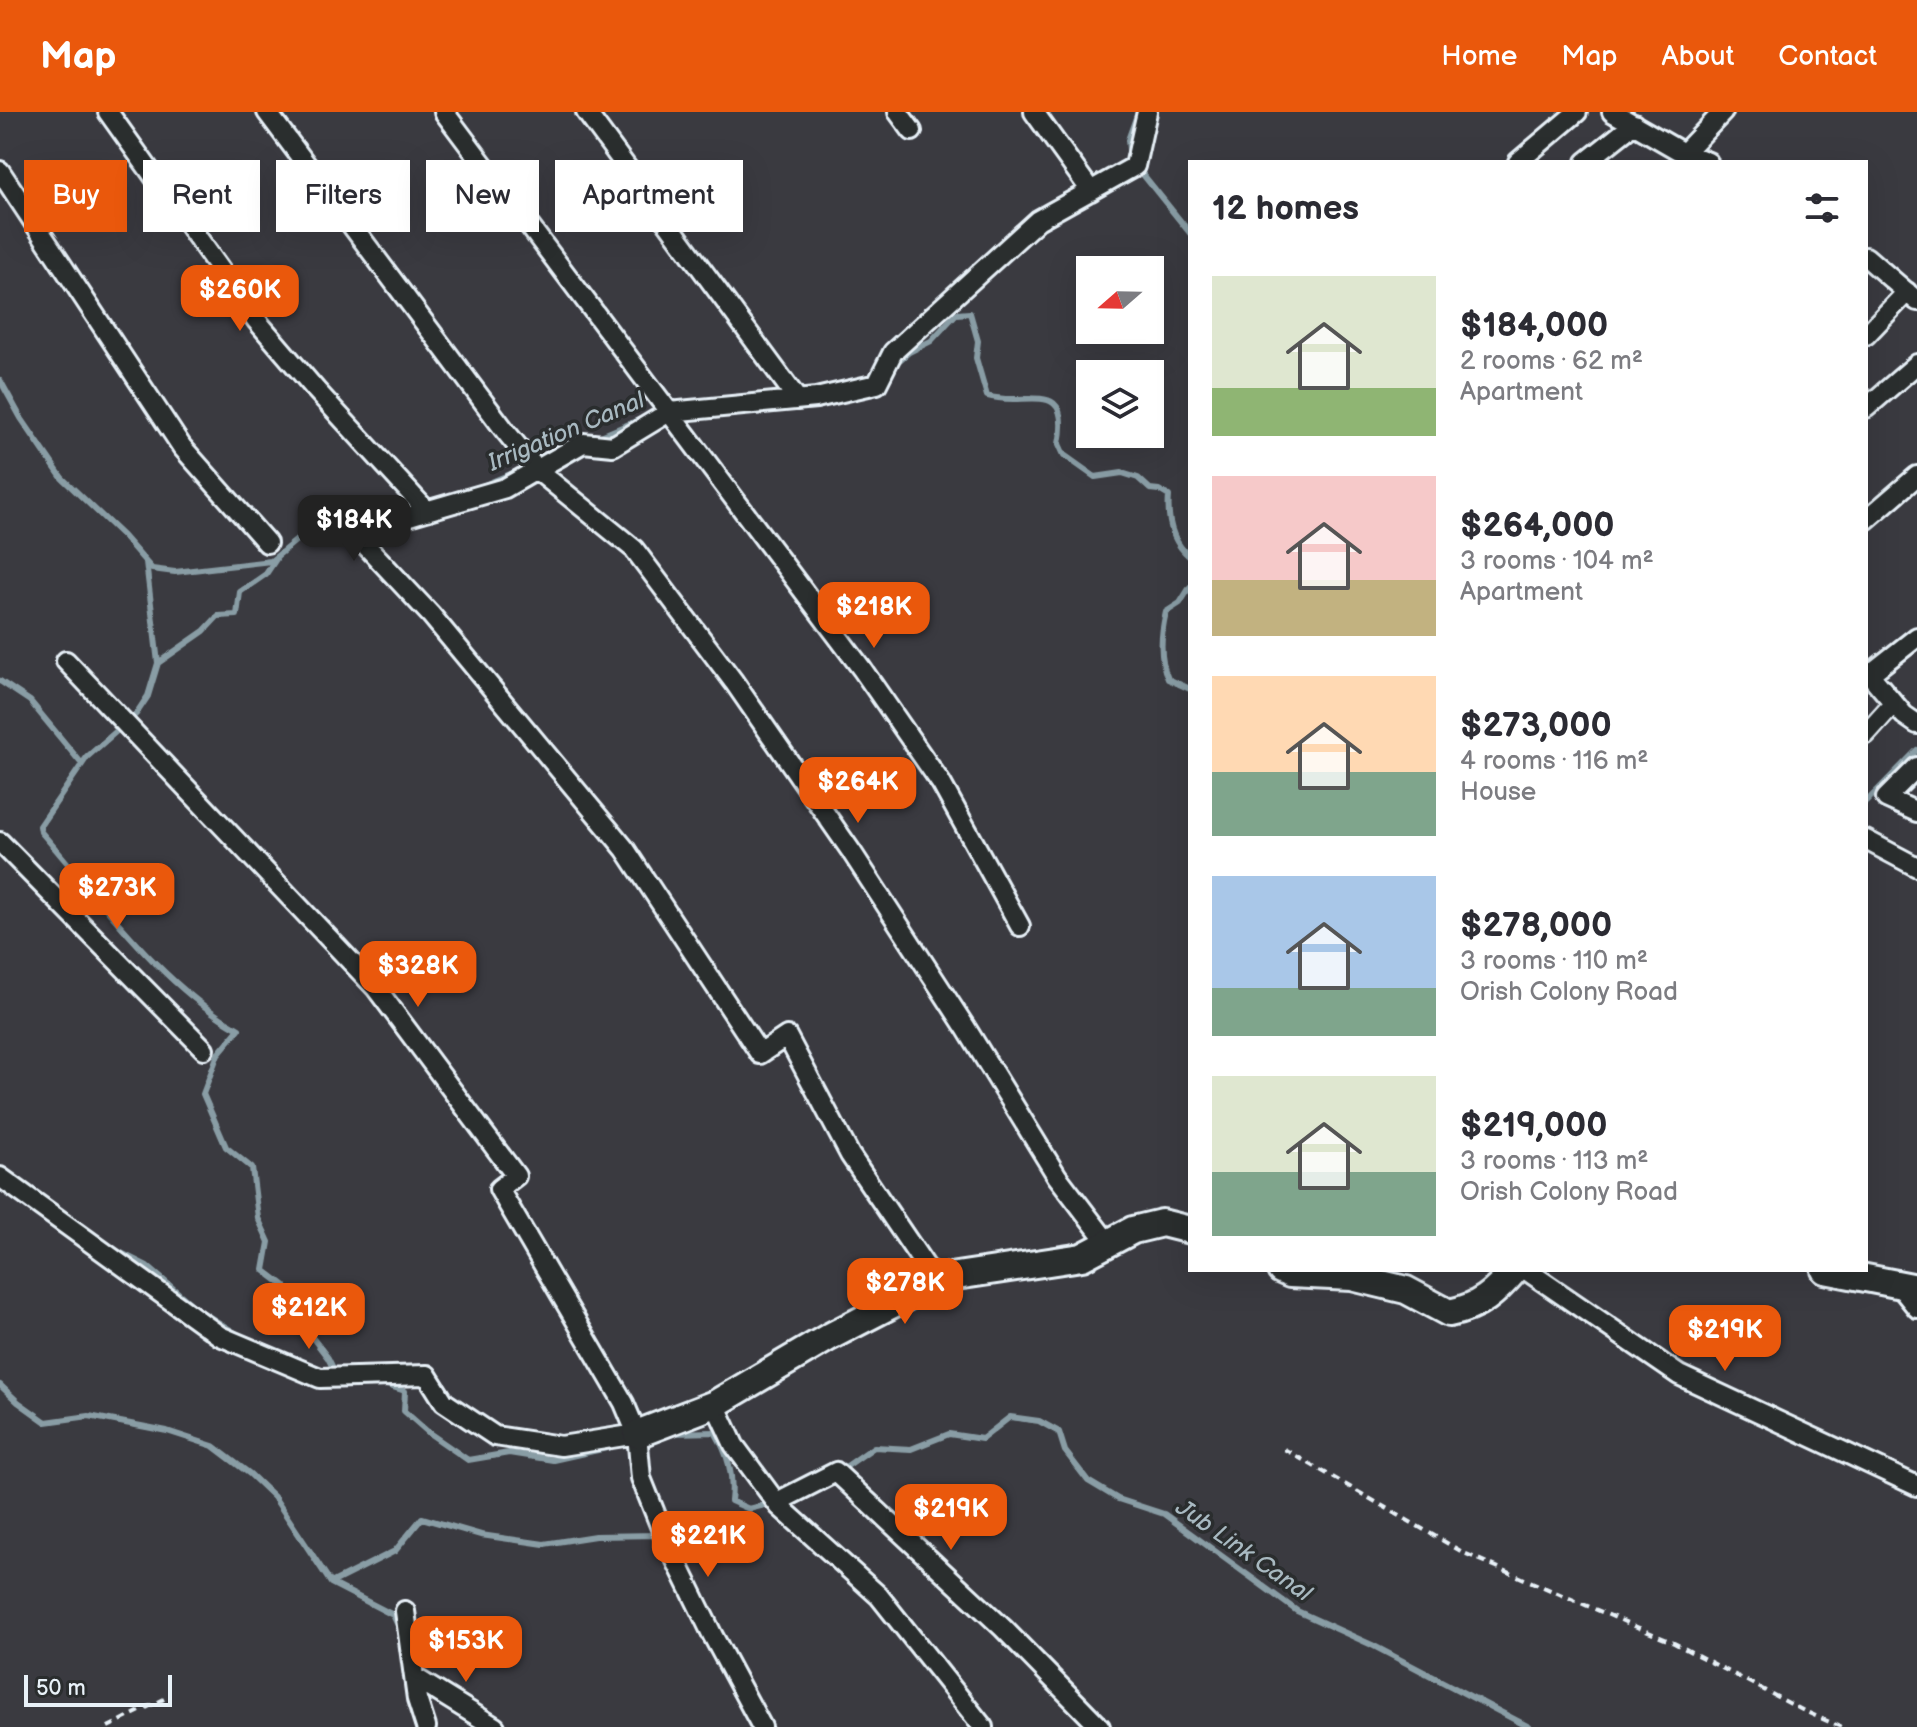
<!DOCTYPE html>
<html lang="en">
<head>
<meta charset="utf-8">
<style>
  :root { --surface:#fff; --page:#f2f2f3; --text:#2b2b33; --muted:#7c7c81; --accent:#ea580c }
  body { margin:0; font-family:"Balsamiq Sans",sans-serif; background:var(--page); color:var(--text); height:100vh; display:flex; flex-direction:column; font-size:30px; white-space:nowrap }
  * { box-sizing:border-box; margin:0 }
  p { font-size:26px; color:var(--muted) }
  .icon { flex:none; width:44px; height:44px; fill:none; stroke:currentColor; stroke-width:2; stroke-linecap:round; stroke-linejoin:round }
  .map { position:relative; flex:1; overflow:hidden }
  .panel { position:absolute; left:1188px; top:48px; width:680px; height:1112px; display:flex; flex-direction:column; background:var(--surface); border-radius:0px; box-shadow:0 8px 32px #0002 }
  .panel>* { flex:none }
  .hud { position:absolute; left:24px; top:48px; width:760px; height:72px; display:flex; gap:16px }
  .needle { width:52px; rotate:250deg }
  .buttons { position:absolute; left:1076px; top:144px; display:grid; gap:16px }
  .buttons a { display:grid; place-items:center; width:88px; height:88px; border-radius:0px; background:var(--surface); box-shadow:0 8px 32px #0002; font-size:40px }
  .scale { position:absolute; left:24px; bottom:20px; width:148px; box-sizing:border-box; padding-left:8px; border:4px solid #e8f1f8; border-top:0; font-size:22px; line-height:28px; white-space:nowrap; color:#e8f1f8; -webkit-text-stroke:6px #2a2d2e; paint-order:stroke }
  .price { position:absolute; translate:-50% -68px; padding:0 18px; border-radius:16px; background:var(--accent); color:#fff; font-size:26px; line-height:52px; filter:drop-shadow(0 2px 4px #0008) }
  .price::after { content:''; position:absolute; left:50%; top:48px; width:24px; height:18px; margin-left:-12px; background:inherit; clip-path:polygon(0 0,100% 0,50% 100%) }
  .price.on { background:#222; color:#fff }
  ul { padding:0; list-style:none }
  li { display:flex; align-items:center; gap:24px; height:200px; padding:0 24px }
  li span { display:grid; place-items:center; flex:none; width:224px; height:160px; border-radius:0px; color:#555 }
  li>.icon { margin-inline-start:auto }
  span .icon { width:96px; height:96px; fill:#fffc; stroke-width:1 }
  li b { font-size:34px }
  h2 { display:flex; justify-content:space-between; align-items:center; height:96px; padding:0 24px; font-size:34px }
  .chip { padding:0 28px; border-radius:0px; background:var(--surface); box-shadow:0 8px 32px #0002; font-size:28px; line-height:72px }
  .chip.on { background:var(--accent); color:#fff }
  header { display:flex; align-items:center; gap:48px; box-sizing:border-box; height:112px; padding:0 40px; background:var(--accent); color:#fff }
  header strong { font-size:38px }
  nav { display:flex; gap:44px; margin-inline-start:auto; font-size:28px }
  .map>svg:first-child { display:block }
</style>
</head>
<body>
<header>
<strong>Map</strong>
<nav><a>Home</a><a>Map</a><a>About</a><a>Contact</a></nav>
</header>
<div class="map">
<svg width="1917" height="1615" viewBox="0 0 1917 1615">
  <rect width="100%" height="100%" fill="#3a3a40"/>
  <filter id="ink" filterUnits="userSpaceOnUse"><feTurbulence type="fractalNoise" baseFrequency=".0125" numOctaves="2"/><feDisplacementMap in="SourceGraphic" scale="16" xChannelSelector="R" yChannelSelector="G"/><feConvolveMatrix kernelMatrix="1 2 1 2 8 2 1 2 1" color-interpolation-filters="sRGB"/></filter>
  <g filter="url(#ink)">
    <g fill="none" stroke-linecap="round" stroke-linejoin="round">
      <path stroke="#899da5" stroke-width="6" d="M1130,47l-2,-19 10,-28
        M1137,55l53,66
        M895,252l14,-12 22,-11 25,-27 14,-1 8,28 -2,17 11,38c38,12 85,-20 72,48l5,11 31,22 27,-4 16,5 12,11 9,1 10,6c-2,23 3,46 21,61
        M0,268l21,38 41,60 61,58 29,33 23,3 96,-11 33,-27 69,-11
        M596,326l45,-19
        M482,374l38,-16
        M146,450l12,101 -10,33 -12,18 -49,43 -47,69 1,6c57,65 121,155 198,197l-21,25 -15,40 23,53 26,21 6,50 11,24 -5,28 21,16 7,25 36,47 8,16
        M1190,475l-10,16 -14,9c-5,21 -7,47 2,67l22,10
        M158,551l46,-32 14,-15 19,-1 3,-23 26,-18 10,-15
        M0,569l30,20 52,63
        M1866,690l51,-52
        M111,1136l36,18 50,43 40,25
        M380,1271l25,8 -1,20 25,22 39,27 41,-7 44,7 58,-13
        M0,1273l18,17 28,20 43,-6 78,15 46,15 37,28 24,23 57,86 62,32 8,17
        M672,1321l43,-1c13,22 19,43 16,69l18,8 24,-6
        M837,1356l10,-2 27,-19 37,2 38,-15 33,5 28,-22 29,4 20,11 6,19 23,30 30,18 46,15 133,97 75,34 157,82
        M331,1471l64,-32 27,-33 59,17 63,9 51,-8 64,-1 1,3"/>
      <g stroke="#e8f1f8" stroke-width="24">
        <path id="street" d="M108,0l149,209 59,69 111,121
          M267,0l239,320 31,38 97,79 100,133 117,169 115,177 91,148 51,67
          M444,0l418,557 79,114 79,143
          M586,0l212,288
          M898,0l14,19
          M1034,0l57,79
          M1612,0l66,38 30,12
          M1684,41l39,-41
          M1518,50l59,-50
          M1586,50l48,-38
          M0,59l182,276 85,96
          M1866,145l51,44
          M1866,223l41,-43
          M1866,296l51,-44
          M1866,408l51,-44
          M66,549l310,327 140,188 -17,13 125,214 13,31 4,44 24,60 48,98 49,91
          M1866,558l38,45 13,9
          M1870,562l47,-37
          M1866,622l28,-31
          M1917,655l-31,31 31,14
          M1866,728l51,27
          M0,730l204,207
          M0,1065l220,159 100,42 107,-3 17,27 51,34 66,10 76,-12
          M1526,1158l153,105 238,111
          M936,1170l-86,-127 -63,-119 -27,18 -135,-205 -194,-234 -73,-78 44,-19 103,-30 78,-45 30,3 56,-34 147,-14 61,-14 16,-32 145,-132 97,-54 12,-54
          M1897,1171l20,25
          M715,1292l19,41 45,61 100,90 104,131
          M777,1390l59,-30 167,156 97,99
          M405,1499l12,88 9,28
          M414,1565l81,50"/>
      </g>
      <g stroke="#e8f1f8" stroke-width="32">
        <path id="secondary" d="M1281,1158l9,4 62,3 54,13 43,23c31,-6 46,-20 66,-43
          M1825,1158l92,18
          M637,1322l78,-30 114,-67 114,-59 139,-21 51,-27 29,-7 28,7"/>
      </g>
      <path stroke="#e8f1f8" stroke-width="4" stroke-dasharray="8 6" stroke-linecap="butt" d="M1284,1337l180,104 210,90 130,68 37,16
        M108,1615l56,-28"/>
      <use href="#street" stroke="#2a2d2e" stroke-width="18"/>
      <use href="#secondary" stroke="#2a2d2e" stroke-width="26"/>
    </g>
  </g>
  <g text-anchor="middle" stroke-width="7" stroke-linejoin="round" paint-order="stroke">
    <g font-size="24" font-style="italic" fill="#a8b9c1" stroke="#2a2d2e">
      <text transform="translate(566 319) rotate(-23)" y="8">Irrigation Canal</text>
      <text transform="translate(1244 1438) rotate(35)" y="8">Jub Link Canal</text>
    </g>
  </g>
</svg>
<div class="buttons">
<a><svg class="needle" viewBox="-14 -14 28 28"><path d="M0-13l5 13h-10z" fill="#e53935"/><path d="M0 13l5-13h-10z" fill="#7c7c81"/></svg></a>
<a><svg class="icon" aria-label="layers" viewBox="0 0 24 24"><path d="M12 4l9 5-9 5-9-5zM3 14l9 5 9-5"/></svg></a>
</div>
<div class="scale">50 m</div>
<b class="price" style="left:240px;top:221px">$260K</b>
<b class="price on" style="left:354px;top:451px">$184K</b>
<b class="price" style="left:874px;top:538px">$218K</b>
<b class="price" style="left:858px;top:713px">$264K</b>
<b class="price" style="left:117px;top:819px">$273K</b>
<b class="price" style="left:418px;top:897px">$328K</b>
<b class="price" style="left:905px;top:1214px">$278K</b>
<b class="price" style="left:309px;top:1239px">$212K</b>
<b class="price" style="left:1725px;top:1261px">$219K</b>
<b class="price" style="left:951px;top:1440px">$219K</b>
<b class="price" style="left:708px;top:1467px">$221K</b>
<b class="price" style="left:466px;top:1572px">$153K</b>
<div class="hud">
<a class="chip on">Buy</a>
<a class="chip">Rent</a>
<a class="chip">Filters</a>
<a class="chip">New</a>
<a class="chip">Apartment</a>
</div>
<section class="panel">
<h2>12 homes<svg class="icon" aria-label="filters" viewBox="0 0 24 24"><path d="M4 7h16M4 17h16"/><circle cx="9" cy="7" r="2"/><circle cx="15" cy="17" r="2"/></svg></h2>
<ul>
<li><span style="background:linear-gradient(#dfe7d0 70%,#8fb573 0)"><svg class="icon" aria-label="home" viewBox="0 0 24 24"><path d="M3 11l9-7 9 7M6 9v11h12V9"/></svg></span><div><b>$184,000</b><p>2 rooms · 62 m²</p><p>Apartment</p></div></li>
<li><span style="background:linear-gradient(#f6c9c9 65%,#c2b280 0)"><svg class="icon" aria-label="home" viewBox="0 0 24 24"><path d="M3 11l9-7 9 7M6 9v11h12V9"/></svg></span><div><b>$264,000</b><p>3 rooms · 104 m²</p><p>Apartment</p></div></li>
<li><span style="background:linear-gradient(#ffd9b3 60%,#7fa58c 0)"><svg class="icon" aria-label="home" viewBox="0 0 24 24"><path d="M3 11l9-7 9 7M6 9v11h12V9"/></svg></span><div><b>$273,000</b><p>4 rooms · 116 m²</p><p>House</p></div></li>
<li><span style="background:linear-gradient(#a9c7e8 70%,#7fa58c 0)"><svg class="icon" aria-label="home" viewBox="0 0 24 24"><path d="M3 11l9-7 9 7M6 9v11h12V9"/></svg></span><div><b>$278,000</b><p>3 rooms · 110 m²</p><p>Orish Colony Road</p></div></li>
<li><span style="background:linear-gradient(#dfe7d0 60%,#7fa58c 0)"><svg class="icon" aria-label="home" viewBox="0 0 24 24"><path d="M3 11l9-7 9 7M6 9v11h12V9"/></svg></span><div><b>$219,000</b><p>3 rooms · 113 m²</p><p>Orish Colony Road</p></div></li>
</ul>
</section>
</div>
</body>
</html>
